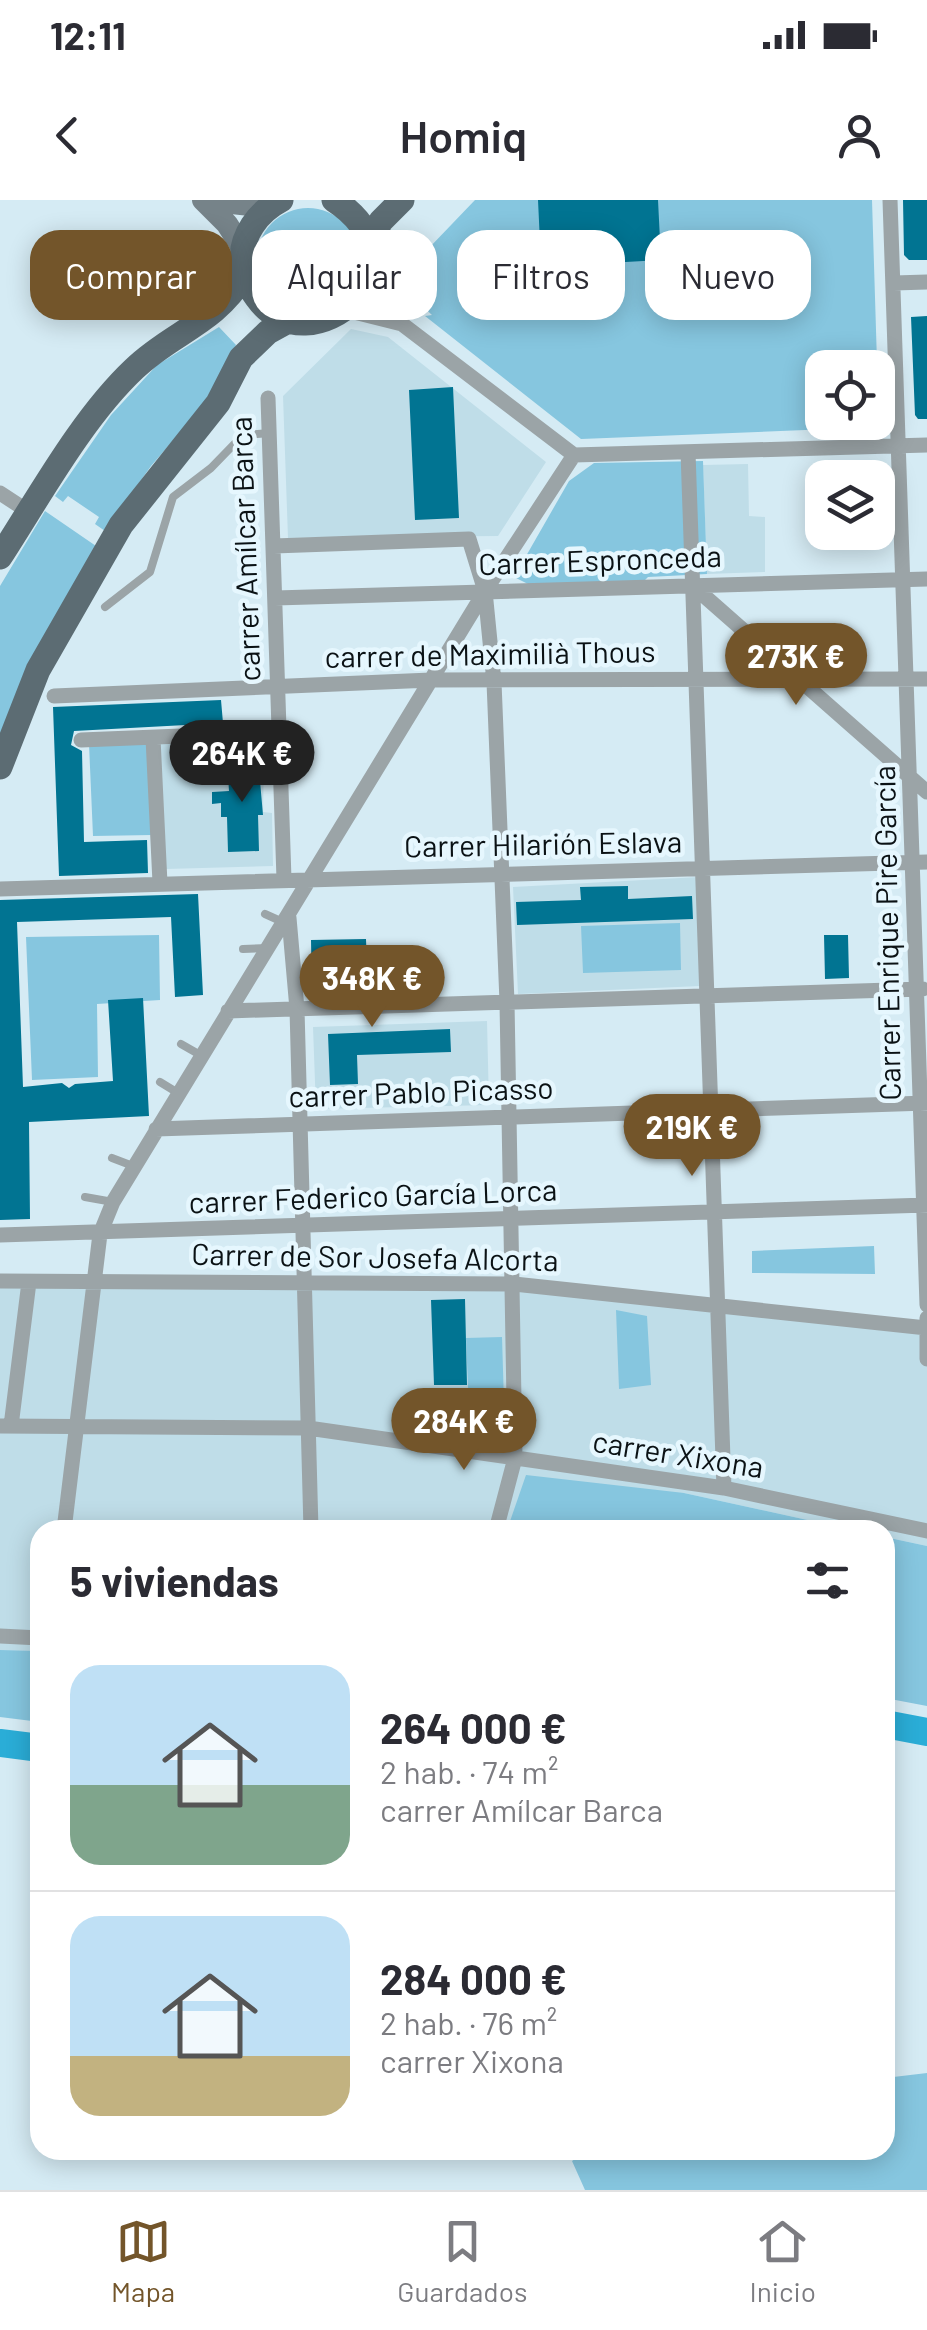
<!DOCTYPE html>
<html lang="es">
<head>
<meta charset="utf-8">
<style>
  :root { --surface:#fff; --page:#f2f2f3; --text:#2b2b33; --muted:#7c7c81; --line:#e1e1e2; --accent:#73552a }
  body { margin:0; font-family:Barlow,sans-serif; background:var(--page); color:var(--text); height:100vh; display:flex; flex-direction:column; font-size:38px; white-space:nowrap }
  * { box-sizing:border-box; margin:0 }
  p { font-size:32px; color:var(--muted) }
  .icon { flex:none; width:55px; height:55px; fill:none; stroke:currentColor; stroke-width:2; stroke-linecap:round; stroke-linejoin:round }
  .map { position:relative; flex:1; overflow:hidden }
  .side { position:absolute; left:30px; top:1320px; width:865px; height:640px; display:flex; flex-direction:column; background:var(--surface); border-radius:30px; box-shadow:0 5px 25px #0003 }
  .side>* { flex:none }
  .guide { position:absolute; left:30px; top:30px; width:868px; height:90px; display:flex; gap:20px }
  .tools { position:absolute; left:805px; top:150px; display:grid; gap:20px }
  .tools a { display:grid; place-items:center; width:90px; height:90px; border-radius:20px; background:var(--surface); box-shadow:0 5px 25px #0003; font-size:50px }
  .price { position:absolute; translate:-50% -85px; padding:0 22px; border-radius:35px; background:var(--accent); color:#fff; font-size:32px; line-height:65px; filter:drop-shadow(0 2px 5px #0008) }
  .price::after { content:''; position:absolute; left:50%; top:60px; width:30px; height:22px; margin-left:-15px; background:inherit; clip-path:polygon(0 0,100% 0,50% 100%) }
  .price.active { background:#222; color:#fff }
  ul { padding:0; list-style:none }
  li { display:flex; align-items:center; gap:30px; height:250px; padding:0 40px }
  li+li { border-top:2px solid var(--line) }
  li span { display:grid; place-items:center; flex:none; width:280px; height:200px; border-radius:30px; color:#555 }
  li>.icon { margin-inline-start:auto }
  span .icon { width:120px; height:120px; fill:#fffc; stroke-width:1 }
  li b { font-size:42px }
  h2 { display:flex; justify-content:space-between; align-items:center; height:120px; padding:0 40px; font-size:42px }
  .tag { padding:0 35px; border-radius:30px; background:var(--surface); box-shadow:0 5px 25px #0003; font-size:35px; line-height:90px }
  .tag.active { background:var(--accent); color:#fff }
  .status { display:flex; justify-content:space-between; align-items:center; height:70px; padding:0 50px; background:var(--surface); direction:ltr }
  .status svg { height:28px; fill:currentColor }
  header { display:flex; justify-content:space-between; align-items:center; height:130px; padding:0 40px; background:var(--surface); font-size:45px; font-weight:600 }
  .dock { display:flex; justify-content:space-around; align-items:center; height:140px; border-top:2px solid var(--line); background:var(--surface); font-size:28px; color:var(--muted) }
  .dock a { display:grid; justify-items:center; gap:5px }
  .dock .active { color:var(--accent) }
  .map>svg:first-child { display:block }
</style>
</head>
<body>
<div class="status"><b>12:11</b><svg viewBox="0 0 49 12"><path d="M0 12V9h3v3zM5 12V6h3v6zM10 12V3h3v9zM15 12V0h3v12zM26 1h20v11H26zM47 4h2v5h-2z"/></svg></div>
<header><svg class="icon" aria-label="back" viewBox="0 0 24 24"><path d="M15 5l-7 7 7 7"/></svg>Homiq<svg class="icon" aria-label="person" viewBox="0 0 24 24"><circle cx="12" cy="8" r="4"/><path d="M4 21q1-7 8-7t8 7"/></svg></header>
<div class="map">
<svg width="927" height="1990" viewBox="0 0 927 1990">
  <rect width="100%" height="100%" fill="#d5ebf4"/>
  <path fill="#bfdde8" d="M351,129l37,8 158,125 -48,74 -210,2 -5,-142z
    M748,264l1,52 16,1v55l-58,2 -4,-109z
    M259,539v21h5l-1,52 9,1 1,53 -107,3 -6,-125z
    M699,677l1,109 -182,8 -5,-107z
    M487,821l2,84 -173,4 -3,-82z
    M492,1083l435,50v213l-42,-9v-7h-32l-169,-37 -174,37h-470v121l-40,-1v-365z"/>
  <path fill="#86c6df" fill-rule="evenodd" d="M475,0h397l7,227 -298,12 -156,-123 7,-1 -12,-11 -15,-31zM822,168h56v54h-56z
    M257 59a51 51 0 1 1 102 0a51 51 0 1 1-102 0Z
    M219,127l17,18 -29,56 -56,65 -46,65 -10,-7 4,-7 -31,-21 -5,6 -8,-6 56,-81 46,-50z
    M703,261l4,113 -59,3 -6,6 -112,2 -16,-8 55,-96 25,-18z
    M45,311l51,35c-38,63 -72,125 -96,195v-155z
    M149,542l3,93 -59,1 -4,-92z
    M680,723l1,47 -98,3 -2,-47z
    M159,735l1,65 -63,4 1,73 -66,3 -6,-143z
    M874,1046l1,28 -123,-1v-22z
    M616,1110l31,6 4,69 -32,4z
    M502,1137l3,99 -35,-2 -4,-96z
    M526,1275l158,18 169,37h-346z
    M885,1337l42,9v160l-42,-8z
    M0,1450l40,1v71l-40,-5z
    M927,1873v117h-342l-13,-29 16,-11h297v-72z"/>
  <path fill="#2aadd7" d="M526,68l1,30 -58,3 -1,-31z"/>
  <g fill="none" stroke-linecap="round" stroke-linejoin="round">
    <path stroke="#2aadd7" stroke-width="28" d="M885,1524l42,8
      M0,1543l40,5"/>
  </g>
  <path fill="#017492" d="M538,0h120l3,60 -53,3v20l-66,2z
    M903,0h24v60h-18l-5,-5z
    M927,116v103h-9l-3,-4 -4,-98z
    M453,187l6,131 -44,2 -6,-130z
    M221,500l2,23 -149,8 -3,14 11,6 2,91 63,-2 1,33 -89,3 -6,-169z
    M258,558l5,57h-5l1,36 -31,1 -1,-35h-6v-14l-9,1v-12l17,-1 -2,-31z
    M628,686v13l64,-3 1,23 -176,6 -1,-23 65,-2 -1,-13z
    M198,694l5,101 -28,2 -4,-80 -154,5 6,165 39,-4 7,5 6,-4 38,-3 -5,-81 35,-2 6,118 -120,6 1,97 -30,1v-320z
    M824,735h24l1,43 -24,1z
    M366,739l2,55 -56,1 -1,-55z
    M450,829l1,23 -94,3 1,29 -28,1 -2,-51z
    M465,1099l2,86h-33l-3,-85z"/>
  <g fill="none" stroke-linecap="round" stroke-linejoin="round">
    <path stroke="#9ba4a7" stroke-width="8" d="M105,407l45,-35 23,-75 38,-29 32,-33 27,-2
      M265,714l20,9
      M243,749l25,-1
      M181,844l21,12
      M160,882l18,11
      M112,958l21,8
      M85,997l28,5"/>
    <path stroke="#9ba4a7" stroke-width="15" d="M890,0l37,1105
      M369,76l33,48 172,131
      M894,83l33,-1
      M346,110l56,14
      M268,198l16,481
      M688,252l36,1036
      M574,255l353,-10
      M0,293l29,19
      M274,346l195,-7 16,52 9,91 13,320 8,456 -19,72
      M693,386l234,206
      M275,398l652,-19
      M54,496l377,-16 496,-1
      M153,538l7,145
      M81,540l198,-8
      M0,689l927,-27
      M289,718l8,91 14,521
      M228,811l695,-22
      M156,929l771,-26
      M0,1035l927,-30
      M0,1081l514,3 413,44
      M927,1118v41
      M0,1226l308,2 416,60 203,43
      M11,1226l18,-144
      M64,1330l36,-296 13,-32 372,-611 89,-136
      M0,1436l40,2"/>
    <path stroke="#768389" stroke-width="22" d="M203,0l24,24 16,25
      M204,0l64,7"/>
    <path stroke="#5c6c73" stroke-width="25" d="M281,0c-23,12 -40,35 -39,62 0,13 7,25 15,36 53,74 177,-33 77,-98
      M371,39l10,-18 21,-21
      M0,357c39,-60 82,-139 134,-188 38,-37 81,-45 110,-94
      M0,567l38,-97 83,-145 97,-122 23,-45 27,-26 20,-11"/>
  </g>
  <g text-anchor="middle" stroke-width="9" stroke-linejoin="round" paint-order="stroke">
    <g font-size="30" fill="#0b1215" stroke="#e6f7fe">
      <text transform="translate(246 349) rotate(-92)" y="10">carrer Amílcar Barca</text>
      <text transform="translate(600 361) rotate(-2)" y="10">Carrer Espronceda</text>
      <text transform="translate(490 455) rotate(-1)" y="10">carrer de Maximilià Thous</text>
      <text transform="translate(543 645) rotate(-1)" y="10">Carrer Hilarión Eslava</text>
      <text transform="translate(888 733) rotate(-91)" y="10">Carrer Enrique Pire García</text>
      <text transform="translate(421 893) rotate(-2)" y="10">carrer Pablo Picasso</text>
      <text transform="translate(373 997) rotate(-2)" y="10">carrer Federico García Lorca</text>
      <text transform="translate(375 1058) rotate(1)" y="10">Carrer de Sor Josefa Alcorta</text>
      <text transform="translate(678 1255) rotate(9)" y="10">carrer Xixona</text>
    </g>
  </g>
</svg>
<div class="tools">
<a><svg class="icon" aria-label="locate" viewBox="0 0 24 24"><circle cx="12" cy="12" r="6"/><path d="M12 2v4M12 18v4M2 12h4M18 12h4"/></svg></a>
<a><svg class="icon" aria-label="layers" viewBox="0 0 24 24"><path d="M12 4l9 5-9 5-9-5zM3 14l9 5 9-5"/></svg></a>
</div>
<b class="price" style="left:796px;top:508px">273K €</b>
<b class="price active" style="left:242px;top:605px">264K €</b>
<b class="price" style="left:372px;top:830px">348K €</b>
<b class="price" style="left:692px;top:979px">219K €</b>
<b class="price" style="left:464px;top:1273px">284K €</b>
<div class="guide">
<a class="tag active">Comprar</a>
<a class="tag">Alquilar</a>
<a class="tag">Filtros</a>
<a class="tag">Nuevo</a>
</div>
<section class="side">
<h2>5 viviendas<svg class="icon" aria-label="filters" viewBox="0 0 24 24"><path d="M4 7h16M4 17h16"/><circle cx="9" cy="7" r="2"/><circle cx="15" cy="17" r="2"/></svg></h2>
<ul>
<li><span style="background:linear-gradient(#bfe0f5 60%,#7fa58c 0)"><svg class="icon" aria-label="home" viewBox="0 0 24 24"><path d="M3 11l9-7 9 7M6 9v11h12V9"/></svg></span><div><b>264 000 €</b><p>2 hab. · 74 m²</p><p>carrer Amílcar Barca</p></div></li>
<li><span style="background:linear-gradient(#bfe0f5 70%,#c2b280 0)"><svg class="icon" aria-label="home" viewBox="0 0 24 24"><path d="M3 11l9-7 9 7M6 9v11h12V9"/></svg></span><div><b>284 000 €</b><p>2 hab. · 76 m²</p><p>carrer Xixona</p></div></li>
</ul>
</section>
</div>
<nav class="dock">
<a class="active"><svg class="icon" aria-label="map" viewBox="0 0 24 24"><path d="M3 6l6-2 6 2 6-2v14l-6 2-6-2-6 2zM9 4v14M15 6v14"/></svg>Mapa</a>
<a><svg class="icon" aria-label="saved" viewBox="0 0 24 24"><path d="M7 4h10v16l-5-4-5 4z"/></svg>Guardados</a>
<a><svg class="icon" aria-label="home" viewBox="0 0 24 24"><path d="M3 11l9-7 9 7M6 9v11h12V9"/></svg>Inicio</a>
</nav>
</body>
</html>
